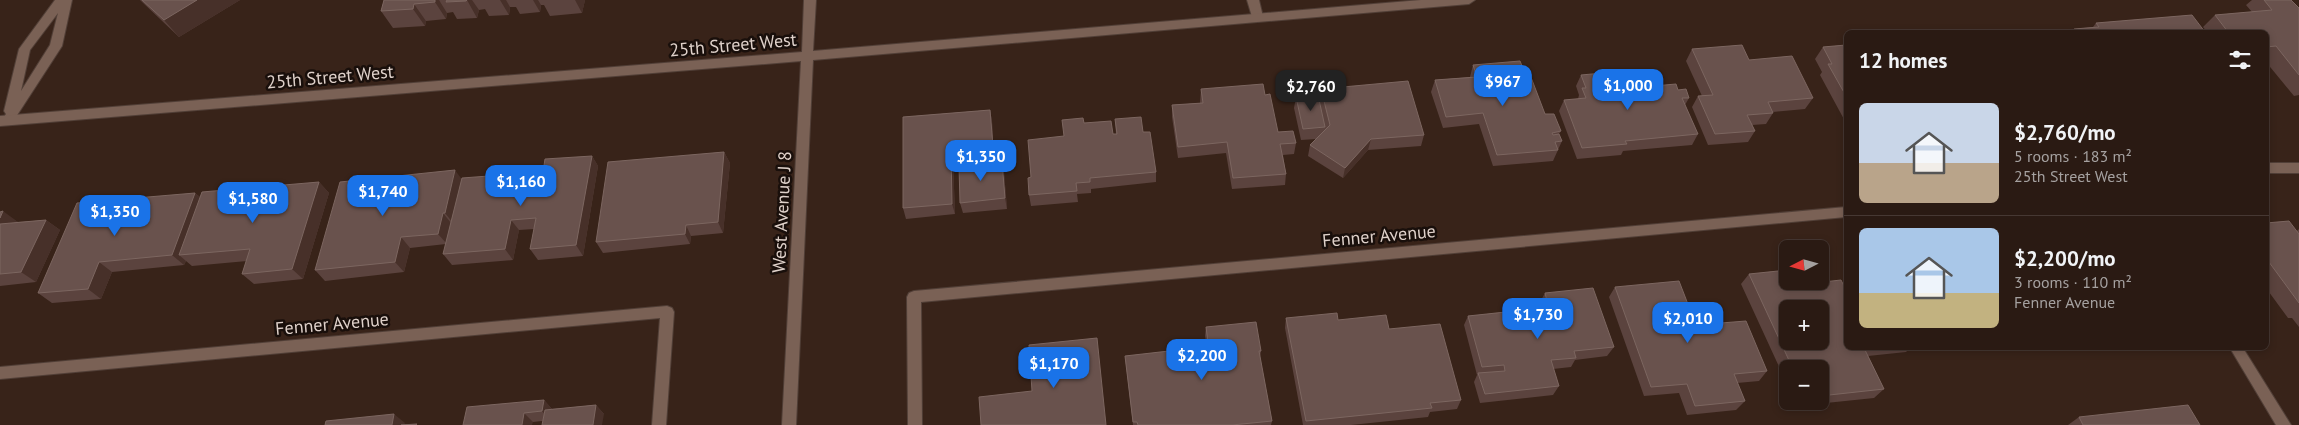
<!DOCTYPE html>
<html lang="en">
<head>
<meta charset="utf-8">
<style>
  :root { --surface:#2a1a13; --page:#362721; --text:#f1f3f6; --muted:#a5a1a0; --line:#463833; --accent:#1a73e8 }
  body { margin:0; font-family:"PT Sans",sans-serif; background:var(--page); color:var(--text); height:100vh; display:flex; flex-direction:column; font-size:19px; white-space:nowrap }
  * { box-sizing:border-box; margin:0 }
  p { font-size:16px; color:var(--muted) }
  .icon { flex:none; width:28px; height:28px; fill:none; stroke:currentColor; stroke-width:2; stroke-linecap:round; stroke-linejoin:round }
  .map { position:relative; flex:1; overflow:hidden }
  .side { position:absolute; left:1844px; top:30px; width:425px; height:320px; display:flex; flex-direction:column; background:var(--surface); border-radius:8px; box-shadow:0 2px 8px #0003,0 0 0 1px var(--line) }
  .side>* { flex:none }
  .needle { width:32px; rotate:264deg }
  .buttons { position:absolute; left:1779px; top:240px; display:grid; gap:10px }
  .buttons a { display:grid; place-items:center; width:50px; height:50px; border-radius:8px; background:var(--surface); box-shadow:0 2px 8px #0003,0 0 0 1px var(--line); font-size:25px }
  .price { position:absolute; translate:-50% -42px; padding:0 11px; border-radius:10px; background:var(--accent); color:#fff; font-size:16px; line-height:32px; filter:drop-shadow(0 1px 2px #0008) }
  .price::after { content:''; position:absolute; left:50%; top:30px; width:15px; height:11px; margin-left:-8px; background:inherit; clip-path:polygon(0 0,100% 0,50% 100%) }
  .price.current { background:#222; color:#fff }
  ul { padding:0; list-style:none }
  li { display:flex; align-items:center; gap:15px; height:125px; padding:0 15px }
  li+li { border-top:1px solid var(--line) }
  li span { display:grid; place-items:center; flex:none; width:140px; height:100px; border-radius:8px; color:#555 }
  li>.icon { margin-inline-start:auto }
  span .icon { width:60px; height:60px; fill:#fffc; stroke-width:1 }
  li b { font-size:21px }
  h2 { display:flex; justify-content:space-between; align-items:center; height:60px; padding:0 15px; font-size:21px }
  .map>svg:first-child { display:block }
</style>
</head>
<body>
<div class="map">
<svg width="2299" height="425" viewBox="0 0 2299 425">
  <rect width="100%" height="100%" fill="#382319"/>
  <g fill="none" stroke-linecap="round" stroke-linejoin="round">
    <g stroke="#513f37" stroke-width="2">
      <path id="lane" d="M55,0h17l-10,46 -50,77h-8l-2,-3 4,-6 -2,-3 15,-62zM58,13l-8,32 -29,46 9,-41z
        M1247,0h12l4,17 -2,3h-8z"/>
    </g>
    <g stroke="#513f37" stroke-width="2">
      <path id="street" d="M2266,163h33v10h-33z
        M1846,207v10l-925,85 1,123h-14l-1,-128 2,-4 5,-2z
        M667,306l5,2 2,4 -8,113h-14l8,-107 -660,61v-12z
        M2230,348h13l48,77h-15z"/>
    </g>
    <g stroke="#513f37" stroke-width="2">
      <path id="secondary" d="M804,0h12l-3,51 608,-51h54l-6,4 -656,56 -17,365h-14l19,-364 -801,65v-10l802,-64z"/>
    </g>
    <use href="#lane" fill="#7a6155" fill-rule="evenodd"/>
    <use href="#street" fill="#7a6155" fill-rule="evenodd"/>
    <use href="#secondary" fill="#7a6155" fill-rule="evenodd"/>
  </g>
  <path fill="#5b433e" d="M140,0h100l-61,37z
    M384,0h201l-3,13 -32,3 -6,-11h-3l-1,7 -20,2 -4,-7h-6l-1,8 -20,1 -4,-7 -6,1 -2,8 -20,1 -4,-7 -6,1 -1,6 -20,2 -1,5 -32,2 -12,-17z
    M2252,0h39l8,8v87l-5,1 -28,-34v-30h-59l-4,-5 12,-12 37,-3 -6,-7z
    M2096,23l109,9h-134l3,-3 19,-2z
    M1846,45v78l-26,-48 2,-3 -7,-13 8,-12z
    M1692,49l57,11 64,38 -8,11 -32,3v1l-7,11 -14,1 3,6 -7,11 -40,3 -16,-38 6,-11h4l-16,-35z
    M1473,65l52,8 20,41 16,17 -2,3 3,7 -9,20 -60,5 -14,-42 -36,4 -12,-36 4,-12 35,-3z
    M1581,75l62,12 35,3 11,8 -4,7 13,29 -6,11 -69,6 -2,4 -44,4 -18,-48 5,-11 14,-1 1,-4 -3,-9z
    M1201,89l64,6 13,37 18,11 -2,11 -11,1 3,19 -1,11 -53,4 -6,-36 -48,5 -6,-41v-12l28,-2z
    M1321,89l103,46 -3,11 -53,4 -25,28 -35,-22 2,-11 6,-6 -15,1 -7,-32 2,-11 23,2z
    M990,110l2,11 2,36 -41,4 2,53 -49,5 -3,-11v-91z
    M1115,119l28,13 13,40v10l-65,7v4l-14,1 1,8 -47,4 -2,-11 2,-18 33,-41 20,-13 29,11h3z
    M724,152l6,11 -7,70 -32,3 -1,8 -87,9 -7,-11z
    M592,156l6,10 -15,90 -45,4 -8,-11 4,-20 -15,1 -6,30 -61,5 -9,-11 3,-10 -36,4 -6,24 -79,9 -10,-11 147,-90 81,-8z
    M1002,162l2,10 3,37 -44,4 -3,-10z
    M319,182l10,11 -26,86 -49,5 -12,-10 5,-13 -55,5 -6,-5 -2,4 -72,7 -11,27 -49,4 -14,-10 157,-100 5,4z
    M0,212l18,10 28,-2 14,10 -24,52 -36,4z
    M2266,223l31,8 2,-2v98l-7,-9h-4l-22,-30z
    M1749,274l56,10 41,64h64l-4,4 -38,4 16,33 -10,9 -77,8 -2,-5h25v-32h-32v17l-47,-102z
    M1615,287l81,38 71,46 -8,10 -22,2 8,18 -9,9 -49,5 -8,-22 -35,3 -35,-99z
    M1545,293l69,54 -7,9 -32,4 -4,7 -18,2 6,17 -6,9 -73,8 -6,-21 3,-7 -13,-50 4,-9 60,-6 4,-8h8z
    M1286,318l52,2 51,9 72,71 -4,9 -27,3 -2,5 -77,8h-48l-18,-97z
    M1206,327l55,24 -1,6 12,64 -1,4h-138l-7,-59 -1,-10 43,-4v-5l38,-5 -1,-6z
    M1952,348h18l-17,1z
    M2090,348h23l-21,2z
    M544,400l8,9 44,-4 8,9 -71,8 -70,3z
    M2079,417l121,8h-132z"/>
  <path fill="#473029" d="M197,0h43l-61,37 -15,-17z
    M435,0h4l8,13 -1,6 -11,-17z
    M467,0h5l7,10 -2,8z
    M500,0h6l4,7 -1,8z
    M533,0h5l3,5 -1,7z
    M575,0h10l-3,13z
    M414,4l12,17 -1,5 -12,-17z
    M990,110l2,11 2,36 -1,-11z
    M1371,139l-3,11 -25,28 2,-10z
    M951,150l2,11 2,53 -3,-10z
    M724,152l6,11 -7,70 -5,-11z
    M592,156l6,10 -15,90 -7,-11z
    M1002,162l2,10 3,37 -2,-11z
    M455,170l8,11 -10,42 -8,-10z
    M319,182l10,11 -26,86 -11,-10z
    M195,193l12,10 -28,52 7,6 -2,4 -12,-10z
    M3,211l15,11 -18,4v-8z
    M443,213l8,10 -4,21 -9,-10z
    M46,220l14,10 -24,52 -15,-10z
    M511,220l8,10 -6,30 -8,-11z
    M686,225l5,11 -1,8 -5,-10z
    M401,237l9,11 -6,24 -9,-10z
    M99,262l13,10 -11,27 -13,-10z
    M544,400l8,9 -2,11 -8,-9z
    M596,405l8,9 -2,11h-9z
    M524,413l9,9 -1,3h-10z
    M394,414l11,9 -1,2h-12z"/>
  <path fill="#69524d" stroke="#7c6660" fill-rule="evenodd" d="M142,0h55l-33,20z
    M384,0h51v2l-21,2 -1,5 -32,2z
    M447,0h20l-1,1 -20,1z
    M2264,0h27l8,8v67l-23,-29 -10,1v-15h-38l-13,-17 57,-5z
    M2192,15l13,17h-128l-3,-3 25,-2 -3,-4z
    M1742,45l7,15 43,-4 21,42 -45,4 5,11 -26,2 8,16 -40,3 -17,-38 15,-1 -21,-46z
    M1846,45v51l-18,-32h4l-9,-17z
    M1520,61l5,12 4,-1 16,42h9l7,17 -9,2 1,2 6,-1 3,7 -7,1 3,8 -61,5 -14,-42 -37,4 -11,-37 42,-3 -4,-12z
    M1636,70l7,17 33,-3 2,6 8,-1 3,9h-7l16,36 -73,7 2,3 -45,4 -18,-48 22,-2 -4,-10h4l-5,-13z
    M1408,81l16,54 -53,4 -26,29 -35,-23 20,-20 -9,-36z
    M1263,84l2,11 5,-1 8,38 15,-1 3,12 -16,1 6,30 -53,4 -6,-36 -49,5 -6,-42 31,-2 -2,-14z
    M1318,95l7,32 -22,2 -7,-32z
    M990,110l3,36 -42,4 1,54 -49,4v-91z
    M1141,117l2,15h7l6,40 -66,6v4l-14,1 1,8 -48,4 -1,-17 3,-1 -3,-37 36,-4 -2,-16 21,-2 1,5 27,-2 2,13h4l-2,-15z
    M724,152l-6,70 -32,3 -1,9 -89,8 12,-80z
    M592,156l-16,89 -46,4 6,-31 -25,2 -6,29 -62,5 19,-76 81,-6 2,-13z
    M1002,162l3,36 -45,5 -1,-37z
    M455,170l-10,43h-2l-5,21 -37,3 -6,25 -80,8 25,-88z
    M319,182l-27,87 -50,5 8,-25 -71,6 23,-63z
    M195,193l-23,62 -73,7 -11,27 -50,4 39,-90z
    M3,211l-3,7v-6z
    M46,220l-25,52 -21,2v-50z
    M2289,221l10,13v69l-33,-45v-35z
    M1788,270v11h15l2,3 36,-4 3,6h2v62h21h-3l20,41 -64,7v-27h-27l-44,-95zM1788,309h32v32h-32z
    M1679,281l17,44 50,-4 21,50 -33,3 11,27 -50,5 -8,-22 -36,3 -36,-100z
    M1593,288l21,59 -40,4 2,7 -25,2 8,26 -74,8 -7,-21 27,-2 -1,-6 -22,2 -14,-51 66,-7 -2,-7 15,-1 -2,-8z
    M1337,313l1,7 48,-5 3,14 51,-5 21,76 -31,3 2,5 -126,13 -20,-103z
    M1256,322l5,29h-2l13,70 -40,4h-94l-1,-3h-4l-8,-66 44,-5 -1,-4 40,-5 -2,-15z
    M1097,338l9,87h-125l-2,-28 53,-6 -3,-46z
    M544,400l-2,11 -18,2 -2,12h-59l4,-18z
    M596,405l-3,20h-51l3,-15z
    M2188,405l12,20h-117l-4,-8z
    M394,414l-2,11h-67l1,-4z
    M417,424l-1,1h-15z"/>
  <g text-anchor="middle" stroke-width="5" stroke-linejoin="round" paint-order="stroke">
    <g font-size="18" fill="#dfd1ca" stroke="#190f0b">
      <text transform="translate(733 45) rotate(-5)" y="6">25th Street West</text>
      <text transform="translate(330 77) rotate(-5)" y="6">25th Street West</text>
      <text transform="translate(782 212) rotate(-87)" y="6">West Avenue J 8</text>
      <text transform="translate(1379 236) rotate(-5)" y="6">Fenner Avenue</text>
      <text transform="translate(332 324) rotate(-5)" y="6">Fenner Avenue</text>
    </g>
  </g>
</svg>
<div class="buttons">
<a><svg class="needle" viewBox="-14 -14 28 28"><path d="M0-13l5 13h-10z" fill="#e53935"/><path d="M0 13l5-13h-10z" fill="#a5a1a0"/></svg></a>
<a>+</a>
<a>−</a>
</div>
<b class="price" style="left:1503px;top:107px">$967</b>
<b class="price" style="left:1628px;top:111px">$1,000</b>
<b class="price current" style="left:1311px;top:112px">$2,760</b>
<b class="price" style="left:981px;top:182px">$1,350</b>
<b class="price" style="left:521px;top:207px">$1,160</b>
<b class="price" style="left:383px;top:217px">$1,740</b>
<b class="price" style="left:253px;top:224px">$1,580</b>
<b class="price" style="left:115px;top:237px">$1,350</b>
<b class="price" style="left:1538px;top:340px">$1,730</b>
<b class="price" style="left:1688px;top:344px">$2,010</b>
<b class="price" style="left:1202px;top:381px">$2,200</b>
<b class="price" style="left:1054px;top:389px">$1,170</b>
<section class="side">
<h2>12 homes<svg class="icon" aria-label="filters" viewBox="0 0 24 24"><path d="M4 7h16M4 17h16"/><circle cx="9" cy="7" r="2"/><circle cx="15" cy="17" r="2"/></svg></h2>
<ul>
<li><span style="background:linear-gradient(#c9d6e8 60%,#b9a48a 0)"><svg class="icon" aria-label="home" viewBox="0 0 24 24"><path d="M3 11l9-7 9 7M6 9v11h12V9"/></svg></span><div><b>$2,760/mo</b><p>5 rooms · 183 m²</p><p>25th Street West</p></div></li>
<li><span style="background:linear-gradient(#a9c7e8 65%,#c2b280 0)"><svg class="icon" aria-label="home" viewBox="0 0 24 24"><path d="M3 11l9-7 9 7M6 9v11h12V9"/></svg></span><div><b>$2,200/mo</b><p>3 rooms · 110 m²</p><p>Fenner Avenue</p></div></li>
</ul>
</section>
</div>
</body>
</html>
